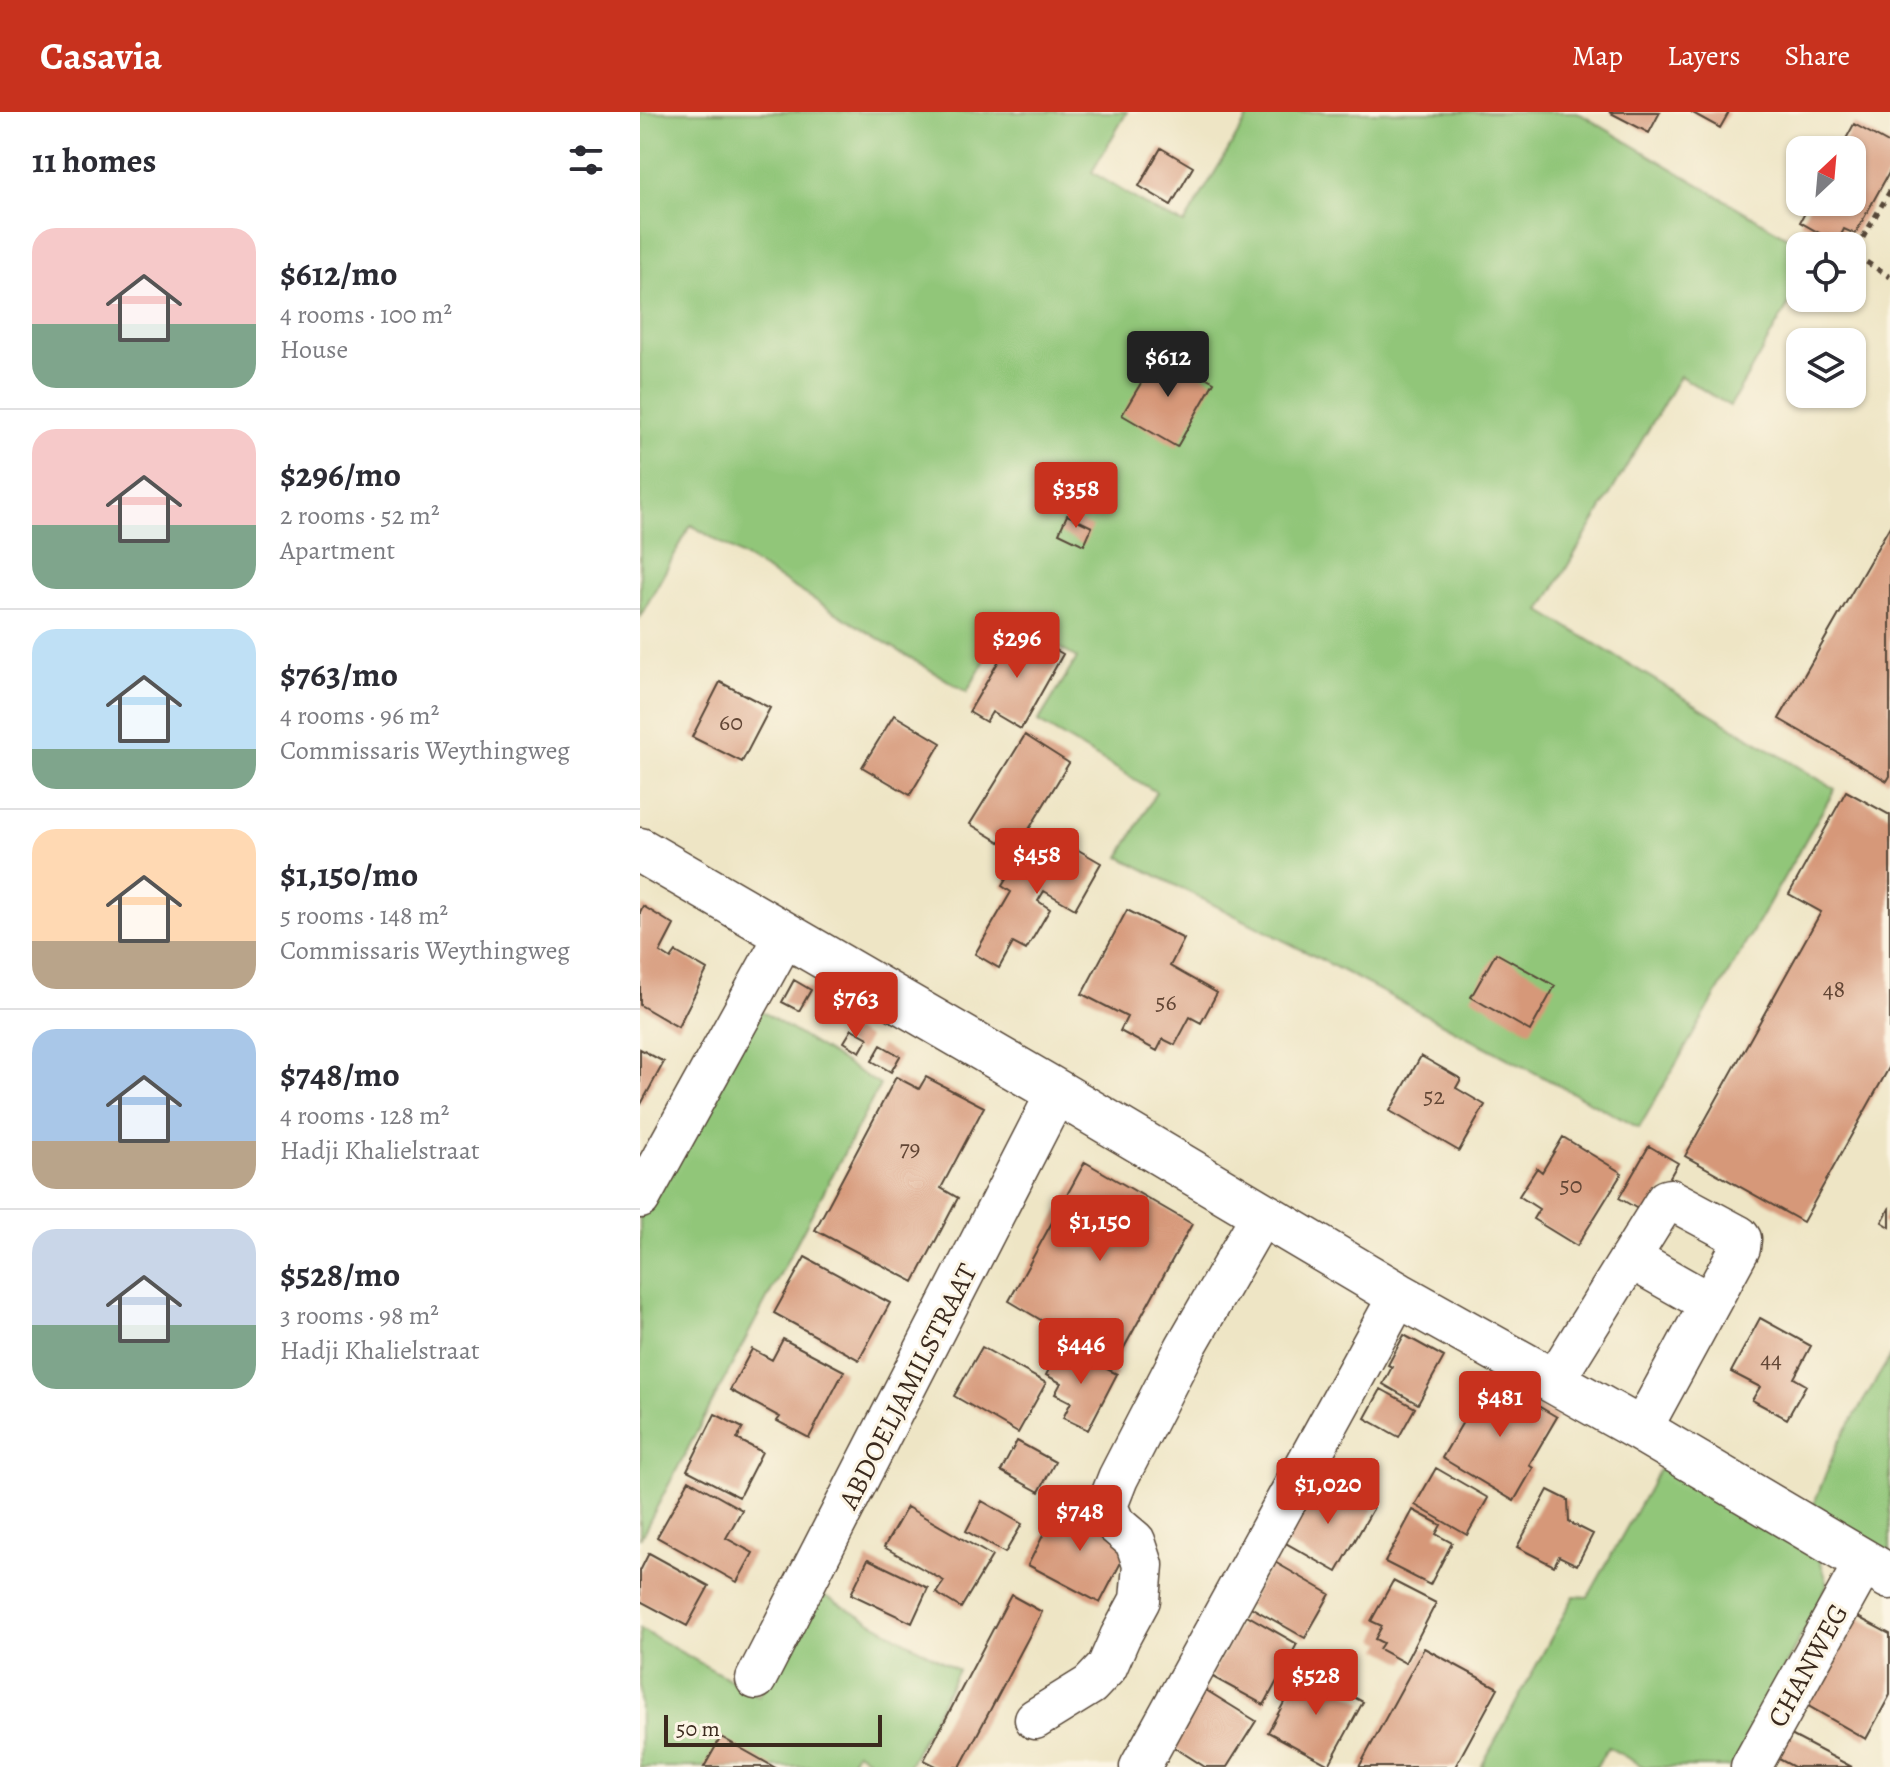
<!DOCTYPE html>
<html lang="en">
<head>
<meta charset="utf-8">
<style>
  :root { --surface:#fff; --page:#f7f7f7; --text:#2b2b33; --muted:#7c7c81; --line:#e1e1e2; --accent:#c8321e }
  body { margin:0; font-family:Alegreya,serif; background:var(--page); color:var(--text); height:100vh; display:flex; flex-direction:column; font-size:30px; white-space:nowrap }
  * { box-sizing:border-box; margin:0 }
  p { font-size:26px; color:var(--muted) }
  .icon { flex:none; width:44px; height:44px; fill:none; stroke:currentColor; stroke-width:2; stroke-linecap:round; stroke-linejoin:round }
  .map { position:relative; flex:1; overflow:hidden }
  .details { display:flex; flex-direction:column; background:var(--surface); width:640px }
  .details>* { flex:none }
  .needle { width:52px; rotate:26deg }
  .controls { position:absolute; left:1146px; top:24px; display:grid; gap:16px }
  .controls a { display:grid; place-items:center; width:80px; height:80px; border-radius:16px; background:var(--surface); box-shadow:0 2px 6px #0004; font-size:40px }
  .scale { position:absolute; left:24px; bottom:20px; width:218px; box-sizing:border-box; padding-left:8px; border:4px solid #3b2a1e; border-top:0; font-size:22px; line-height:28px; white-space:nowrap; color:#3b2a1e; -webkit-text-stroke:6px #fcf5e5; paint-order:stroke }
  .price { position:absolute; translate:-50% -68px; padding:0 18px; border-radius:8px; background:var(--accent); color:#fff; font-size:26px; line-height:52px; filter:drop-shadow(0 2px 4px #0008) }
  .price::after { content:''; position:absolute; left:50%; top:48px; width:24px; height:18px; margin-left:-12px; background:inherit; clip-path:polygon(0 0,100% 0,50% 100%) }
  .price.active { background:#222; color:#fff }
  ul { padding:0; list-style:none }
  li { display:flex; align-items:center; gap:24px; height:200px; padding:0 32px }
  li+li { border-top:2px solid var(--line) }
  li span { display:grid; place-items:center; flex:none; width:224px; height:160px; border-radius:24px; color:#555 }
  li>.icon { margin-inline-start:auto }
  span .icon { width:96px; height:96px; fill:#fffc; stroke-width:1 }
  li b { font-size:34px }
  h2 { display:flex; justify-content:space-between; align-items:center; height:96px; padding:0 32px; font-size:34px }
  header { display:flex; align-items:center; gap:48px; box-sizing:border-box; height:112px; padding:0 40px; background:var(--accent); color:#fff }
  header strong { font-size:38px }
  nav { display:flex; gap:44px; margin-inline-start:auto; font-size:28px }
  main { display:flex; flex:1; min-height:0 }
  .map>svg:first-child { display:block }
</style>
</head>
<body>
<header>
<strong>Casavia</strong>
<nav><a>Map</a><a>Layers</a><a>Share</a></nav>
</header>
<main>
<section class="details">
<h2>11 homes<svg class="icon" aria-label="filters" viewBox="0 0 24 24"><path d="M4 7h16M4 17h16"/><circle cx="9" cy="7" r="2"/><circle cx="15" cy="17" r="2"/></svg></h2>
<ul>
<li><span style="background:linear-gradient(#f6c9c9 60%,#7fa58c 0)"><svg class="icon" aria-label="home" viewBox="0 0 24 24"><path d="M3 11l9-7 9 7M6 9v11h12V9"/></svg></span><div><b>$612/mo</b><p>4 rooms · 100 m²</p><p>House</p></div></li>
<li><span style="background:linear-gradient(#f6c9c9 60%,#7fa58c 0)"><svg class="icon" aria-label="home" viewBox="0 0 24 24"><path d="M3 11l9-7 9 7M6 9v11h12V9"/></svg></span><div><b>$296/mo</b><p>2 rooms · 52 m²</p><p>Apartment</p></div></li>
<li><span style="background:linear-gradient(#bfe0f5 75%,#7fa58c 0)"><svg class="icon" aria-label="home" viewBox="0 0 24 24"><path d="M3 11l9-7 9 7M6 9v11h12V9"/></svg></span><div><b>$763/mo</b><p>4 rooms · 96 m²</p><p>Commissaris Weythingweg</p></div></li>
<li><span style="background:linear-gradient(#ffd9b3 70%,#b9a48a 0)"><svg class="icon" aria-label="home" viewBox="0 0 24 24"><path d="M3 11l9-7 9 7M6 9v11h12V9"/></svg></span><div><b>$1,150/mo</b><p>5 rooms · 148 m²</p><p>Commissaris Weythingweg</p></div></li>
<li><span style="background:linear-gradient(#a9c7e8 70%,#b9a48a 0)"><svg class="icon" aria-label="home" viewBox="0 0 24 24"><path d="M3 11l9-7 9 7M6 9v11h12V9"/></svg></span><div><b>$748/mo</b><p>4 rooms · 128 m²</p><p>Hadji Khalielstraat</p></div></li>
<li><span style="background:linear-gradient(#c9d6e8 60%,#7fa58c 0)"><svg class="icon" aria-label="home" viewBox="0 0 24 24"><path d="M3 11l9-7 9 7M6 9v11h12V9"/></svg></span><div><b>$528/mo</b><p>3 rooms · 98 m²</p><p>Hadji Khalielstraat</p></div></li>
</ul>
</section>
<div class="map">
<svg width="1250" height="1655" viewBox="0 0 1250 1655">
  <rect width="100%" height="100%" fill="#fcf5e5"/>
  <filter id="ink" filterUnits="userSpaceOnUse"><feTurbulence type="fractalNoise" baseFrequency=".0125" numOctaves="2"/><feDisplacementMap in="SourceGraphic" scale="16" xChannelSelector="R" yChannelSelector="G"/><feConvolveMatrix kernelMatrix="1 2 1 2 8 2 1 2 1" color-interpolation-filters="sRGB"/></filter>
  <filter id="wash" filterUnits="userSpaceOnUse"><feTurbulence type="fractalNoise" baseFrequency=".006" numOctaves="4" result="noise"/><feDisplacementMap in="SourceGraphic" scale="32" xChannelSelector="R" yChannelSelector="G"/><feGaussianBlur stdDeviation="1.8" result="paint"/><feColorMatrix in="noise" values="0 0 0 0 0 0 0 0 0 0 0 0 0 0 0 0 0 1.4 0 .05"/><feComposite in="paint" operator="in"/></filter>
  <g filter="url(#wash)">
    <rect width="100%" height="100%" fill="#eee5c5"/>
    <path fill="#91c679" stroke="#66784c" stroke-width="2" d="M0,0h487l-35,60 65,40 27,12 67,-112h326l225,134h-2v39l-70,121 -50,-30 -139,235 294,178 -196,339 -315,-167 -204,-104 36,-65 -118,-70 39,-64 -69,-39 -41,73 -276,-167 -51,92z
      M113,894l127,79 -240,454v-322z
      M1250,1245v202l-79,-48 27,-68z
      M1020,1356l160,92 8,24 -95,183h-89l-36,-20 -12,20h-115l93,-171 14,1z
      M174,1478l144,80 -50,97h-26l-26,-15 -8,15h-208v-138l119,67z"/>
    <g id="blocks">
      <path fill="#d69879" d="M969,0h51l-11,21z
        M1051,0h38l-9,16z
        M1214,12l36,20v27l-35,63 -11,-5 -7,14 -37,-21 11,-20h41v-52h-12z
        M521,36l32,19 -22,38 -32,-19z
        M520,239l54,31 -37,65 -55,-32z
        M427,403l25,12 -8,18 -25,-12z
        M1250,414v250l-3,5 -108,-62z
        M378,516l45,26 -42,75 -29,-17 -6,10 -17,-10z
        M80,570l50,26 -28,54 -50,-25z
        M254,603l47,28 -31,52 -48,-28z
        M385,623l44,28 -49,81 -16,-10 -4,8 -30,-18z
        M1206,679l44,24v251l-87,156 -118,-66 136,-244 -32,-18z
        M407,720l54,31 -26,46 -31,-18 -6,10 12,8 -24,41 -13,-7 -14,25 -24,-14 36,-62 -9,-6 9,-15 11,6z
        M3,794l31,19 -14,27 11,7 5,-7 31,18 -29,57 -38,-22v-93z
        M487,798l57,29 -14,27 47,27 -16,30 -11,-6 -15,28 -12,-6 -6,12 -37,-20 7,-14 -45,-23z
        M856,841l59,33 -25,45 -59,-34z
        M154,868l17,10 -12,21 -17,-9z
        M212,917l16,9 -8,14 -16,-10z
        M241,933l19,11 -9,16 -19,-11z
        M0,937l24,13 -24,44z
        M781,944l40,23 -5,9 29,17 -26,46 -69,-40z
        M256,965l23,12 7,-12 58,30 -43,81 17,10 -44,84 -99,-52z
        M923,1025l59,36 -45,73 -44,-27 6,-10 -20,-13 18,-28 5,4z
        M1009,1034l29,17 -30,52 -29,-17z
        M445,1050l107,62 -77,140 -106,-63z
        M1250,1095v20l-8,-5z
        M165,1145l85,46 -31,57 -85,-47z
        M1120,1206l51,28 -17,32 12,7 -19,34 -35,-19 8,-13 -29,-15z
        M764,1223l40,22 -26,47 -35,-20 9,-17 -4,-2z
        M143,1227l61,32 -35,67 -32,-17 3,-4 -50,-27 22,-41 20,11z
        M421,1234l56,28 -29,56 -25,-12 8,-16 -16,-8 6,-11 -15,-8z
        M342,1235l64,36 -28,50 -64,-37z
        M849,1265l68,40 -28,48 4,3 -19,33 -72,-43z
        M741,1277l34,19 -16,29 -34,-19z
        M75,1302l28,14 -6,11 25,13 -23,45 -52,-27z
        M377,1329l38,21 -16,30 -38,-21z
        M796,1356l52,30 -21,37 -52,-30z
        M680,1367l53,30 -36,63 -53,-30z
        M49,1368l53,30 -16,28 27,15 -16,29 -80,-45z
        M908,1378l20,10 1,22 24,12 -16,31 -18,-9 -5,10 -37,-19z
        M342,1389l40,23 -17,29 -39,-22z
        M419,1392l73,37 -32,62 -72,-38z
        M267,1395l85,49 -31,52 -25,-15 8,-12 -60,-34z
        M773,1398l28,15 -5,9 16,9 -22,42 -45,-23z
        M9,1441l60,33 -22,40 -47,-25v-30z
        M228,1447l60,29 -16,35 -61,-29z
        M633,1449l57,33 -25,44 -58,-33z
        M753,1469l43,22 -31,60 -26,-14 4,-6 -8,-4 7,-13 -11,-5z
        M371,1483l31,17 -82,155h-22l-14,-7z
        M605,1502l52,30 -33,61 -53,-29z
        M1214,1503l36,19v61l-24,44 -61,-35z
        M784,1536l74,40 -43,79h-96z
        M662,1557l61,33 -34,63 -61,-33z
        M561,1575l55,34 -29,46h-22l-39,-25z
        M1149,1622l63,33h-58l-17,-9z
        M81,1625l53,30h-70z"/>
    </g>
  </g>
  <g filter="url(#ink)">
    <use href="#blocks" fill-opacity="0" stroke="#564637" stroke-width="2"/>
    <g fill="none" stroke-linecap="round" stroke-linejoin="round">
      <g stroke="#564637" stroke-width="43">
        <path id="minor" d="M0,1086l146,-264
          M990,1146l79,45
          M914,1269l112,-181 4,-1 69,37 2,3 -1,9 -99,182
          M116,1567l301,-587
          M395,1607l55,-34 17,-18 13,-30 20,-37 3,-35 -8,-24 -20,-17 -8,-18 11,-28 67,-130 77,-134
          M500,1655l259,-472
          M1111,1655l113,-204"/>
      </g>
      <g stroke="#564637" stroke-width="47">
        <path id="major" d="M0,738l417,242 342,203 242,135 249,147"/>
      </g>
      <path stroke="#564637" stroke-width="5" stroke-dasharray="6 6" stroke-linecap="butt" d="M1250,79l-33,57 3,10 30,19"/>
      <use href="#minor" stroke="#fff" stroke-width="40"/>
      <use href="#major" stroke="#fff" stroke-width="44"/>
    </g>
  </g>
  <g text-anchor="middle" stroke-width="6" stroke-linejoin="round" paint-order="stroke">
    <g font-size="24" fill="#624635">
      <text x="91" y="618">60</text>
      <text x="1194" y="885">48</text>
      <text x="526" y="898">56</text>
      <text x="794" y="992">52</text>
      <text x="270" y="1044">79</text>
      <text x="931" y="1081">50</text>
      <text x="1131" y="1255">44</text>
    </g>
    <g font-size="28" fill="#3b2a1e" stroke="#fcf5e5">
      <text transform="translate(267 1274) rotate(-63)" y="10">ABDOELJAMILSTRAAT</text>
      <text transform="translate(1167 1553) rotate(-61)" y="10">CHANWEG</text>
    </g>
  </g>
</svg>
<div class="controls">
<a><svg class="needle" viewBox="-14 -14 28 28"><path d="M0-13l5 13h-10z" fill="#e53935"/><path d="M0 13l5-13h-10z" fill="#7c7c81"/></svg></a>
<a><svg class="icon" aria-label="locate" viewBox="0 0 24 24"><circle cx="12" cy="12" r="6"/><path d="M12 2v4M12 18v4M2 12h4M18 12h4"/></svg></a>
<a><svg class="icon" aria-label="layers" viewBox="0 0 24 24"><path d="M12 4l9 5-9 5-9-5zM3 14l9 5 9-5"/></svg></a>
</div>
<div class="scale">50 m</div>
<b class="price active" style="left:528px;top:287px">$612</b>
<b class="price" style="left:436px;top:418px">$358</b>
<b class="price" style="left:377px;top:568px">$296</b>
<b class="price" style="left:397px;top:784px">$458</b>
<b class="price" style="left:216px;top:928px">$763</b>
<b class="price" style="left:460px;top:1151px">$1,150</b>
<b class="price" style="left:441px;top:1274px">$446</b>
<b class="price" style="left:860px;top:1327px">$481</b>
<b class="price" style="left:688px;top:1414px">$1,020</b>
<b class="price" style="left:440px;top:1441px">$748</b>
<b class="price" style="left:676px;top:1605px">$528</b>
</div>
</main>
</body>
</html>
